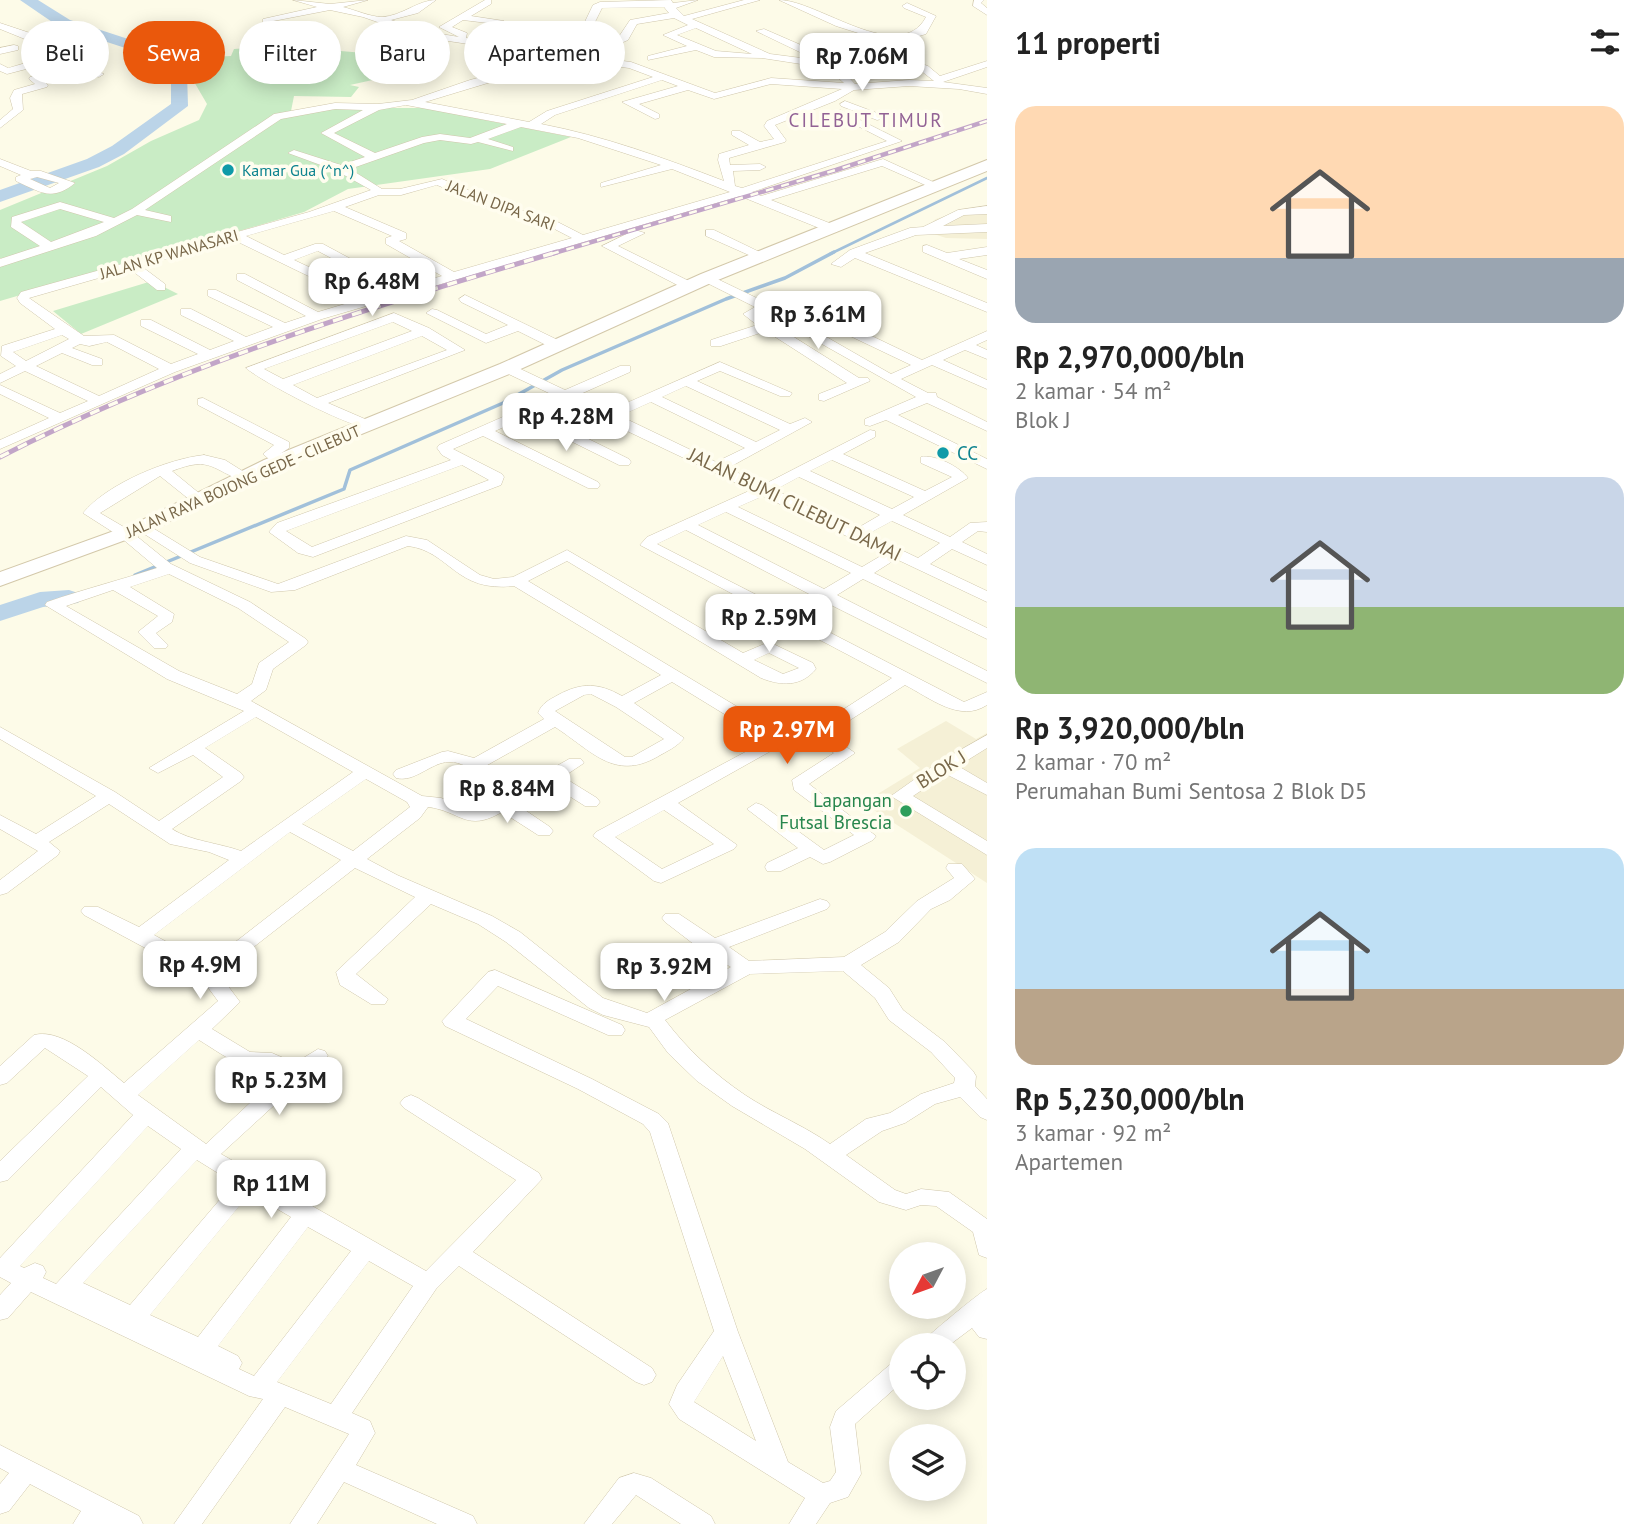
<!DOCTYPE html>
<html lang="id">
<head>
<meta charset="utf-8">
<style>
  :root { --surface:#fff; --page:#f6f6f6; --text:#222; --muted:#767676; --accent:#ea580c }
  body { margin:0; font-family:"PT Sans",sans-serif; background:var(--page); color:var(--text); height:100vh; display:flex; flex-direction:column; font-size:26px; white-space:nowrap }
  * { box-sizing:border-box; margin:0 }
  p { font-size:23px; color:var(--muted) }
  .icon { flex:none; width:38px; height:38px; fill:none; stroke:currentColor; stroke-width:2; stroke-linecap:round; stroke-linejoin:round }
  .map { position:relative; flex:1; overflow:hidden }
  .side { display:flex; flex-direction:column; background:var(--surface); width:665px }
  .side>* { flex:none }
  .hud { position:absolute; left:21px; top:21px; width:665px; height:63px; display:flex; gap:14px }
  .needle { width:46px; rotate:229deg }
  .buttons { position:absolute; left:889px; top:1242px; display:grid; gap:14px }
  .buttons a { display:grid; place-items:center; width:77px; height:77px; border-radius:50%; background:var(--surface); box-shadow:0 4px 18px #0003; font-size:35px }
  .price { position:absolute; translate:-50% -60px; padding:0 16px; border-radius:14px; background:#fff; color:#222; font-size:23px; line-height:46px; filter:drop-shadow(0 2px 4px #0008) }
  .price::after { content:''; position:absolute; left:50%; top:42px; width:21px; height:16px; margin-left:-10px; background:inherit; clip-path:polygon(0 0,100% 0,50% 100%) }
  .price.current { background:var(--accent); color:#fff }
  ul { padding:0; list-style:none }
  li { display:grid; align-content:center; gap:14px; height:371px; padding:0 28px }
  li span { display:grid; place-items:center; height:217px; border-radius:21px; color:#555 }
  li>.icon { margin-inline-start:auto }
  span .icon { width:126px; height:126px; fill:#fffc; stroke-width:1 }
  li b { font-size:30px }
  h2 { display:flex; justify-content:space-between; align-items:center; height:84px; padding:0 28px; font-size:30px }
  .tag { padding:0 24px; border-radius:32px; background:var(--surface); box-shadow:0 4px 18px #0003; font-size:24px; line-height:63px }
  .tag.current { background:var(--accent); color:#fff }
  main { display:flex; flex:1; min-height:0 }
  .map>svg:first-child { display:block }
</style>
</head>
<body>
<main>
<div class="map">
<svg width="987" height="1524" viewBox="0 0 987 1524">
  <rect width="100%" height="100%" fill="#fdfbe8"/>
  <path fill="#f5f0d6" d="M987,208v31l-41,-1 -24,-8 14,-11 23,-8z
    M946,721l30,18 11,-6v150l-124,-80 57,-35 -23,-19z"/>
  <path fill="#c9ecc5" d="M281,46l107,9 18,11 -20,11 -36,8 9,2 -8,10 -57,-1 -4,20 53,-8h82l146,29 -81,32 -142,20 -44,23 -304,89v-35l13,-6 -13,-2v-48l107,-44 44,-25 48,-21 8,-16 -21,-36 3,-10 42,-2 3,-7z
    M152,281l26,13 -97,40 -28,-23z"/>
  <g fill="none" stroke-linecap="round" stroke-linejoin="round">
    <path stroke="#a1c0da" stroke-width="2.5" d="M830,254l157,-76"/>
    <path stroke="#a1c0da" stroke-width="3.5" d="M135,575l209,-86 6,-19 153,-67 59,-33 164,-71 59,-21 49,-26"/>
    <path fill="#bbd4e8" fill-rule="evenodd" d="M20,0h18l32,20 104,34 13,19 1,33 -64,48 -25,13 -99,35v-12l87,-31 25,-13 59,-42v-31l-9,-13 -104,-34z
      M69,590l9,3 4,5 -4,5 -35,4 -43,14v-16l40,-13z"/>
    <g stroke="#d0c7ac" stroke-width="1">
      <path id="minor" d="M293,0l37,4 38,-4 -25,7c12,3 28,10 39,10 20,-1 36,-17 54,-17l-18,13 -27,7 32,11 36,6 -20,-10 46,-27h6v4l-20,12 33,5v4l-41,-5 -11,7 15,6 -1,5 29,4 26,-10h6v4l-23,10 42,14 13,2 31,-5 41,5 84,31 56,-15 73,5 -17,-15 -65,-10 -48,-1 -18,-7 -48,10v-4l39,-10 -24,-11 25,-10 -14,-7 -37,6 -9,16 -9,4 -39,-6 -2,-2 15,-31 7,-3 71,-2 2,3 25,-3 -22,8 8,8 60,-16h16l-68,19 78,35 39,5 -1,-3 -52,-25 8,-2 53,23 2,9 15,2 56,-20 -54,-17 -57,-26c39,0 120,67 147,17l-22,-9 -2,-2 5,-3 29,13 -10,18 -24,7v4l-18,7 44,14 12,10 47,-15v6l-44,15 44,6v6l-28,-5 -50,-3 -55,4 -19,11 -60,24 11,15 -1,2 -56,16 1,7 30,-1 6,3 -6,3 -27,1 2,15 7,2 145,-47 -51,-26 -1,-2 5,-3 62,31 -150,51 9,4 122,-37 59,27 -10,2 -50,-22 -111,34 66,26v6h-8l-89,-36 -418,123 -147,53 -175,77v-9l49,-22 -49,-24v-9l60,28 28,-12 -63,-30 -25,12v-9l16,-8 -15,-10 1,-10 53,-17 -35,-26 -3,-5 4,-6 288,-80 62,-22 -34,-19 -49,-18 6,-3 47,15 24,-8 -44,-24 42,-23 -28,-1 -54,10 -136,91 26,6v6l-34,-7 -41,21 -96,31v-8l40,-13 -29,-19 1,-10 48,-15 54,16 18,-9 142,-95 61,-11 43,1 34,-4 58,-20 64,-17 -46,-16 -66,-10 -23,9 5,4 -9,2 -7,-5v-4l24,-9 -49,-17 -33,-7 -67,13v-4l54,-12zM664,7l5,6 -39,7 -12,18 -29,-4 13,-26zM696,28l56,26 -36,-3 -39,-16zM875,55l45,15 14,11 -25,-1 -54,4 -15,-16zM590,63l39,5 24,9 -106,34 -18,11 -104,-20 119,-36 15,2zM662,80l16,6 -56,16 33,17 4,-1v-4l-20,-10 49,-14 26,9 57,-15 71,5 -75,32 -3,5 10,13 -14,3 -20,-11h-8v4l17,10 -30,9 -1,6 6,21c-60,-23 -120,-45 -183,-57l14,-9zM406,105l101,19 -37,14 -30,-4 -18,3 -47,16 -41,-20 45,-23zM521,127l57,11 83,27 -60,18v4l71,-18 58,23 -147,43 -39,-20 -34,-7 -68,-29 -42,10h-18l-32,-20 74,-26 16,-3 31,4 7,-2 35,9v-4l-25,-8zM437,185l66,28 34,7 35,18 -118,34 -55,-31 7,-2v-6l-61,-26 34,-12h22zM60,209l44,13 -53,20 -30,-20zM334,211l58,25 -6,2v6l56,32 -39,11 -80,-43h-8l-31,11 -38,-19zM234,240l124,60 -40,12 -73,-38h-8v6l69,36 -21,7 -69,-33h-8v6l65,31 -27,10 -55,-28h-10v6l53,26 -24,9 -59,-30h-10v6l57,28 -27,10 -57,-29 -30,1 -55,-38 101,-29 27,21h8v-6l-24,-18zM318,251l73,39 -20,6 -77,-36zM62,335l7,4 -43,22 -13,-9zM107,342l52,27 -60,27 -63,-30 26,-13 30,12h10v-6l-30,-11 8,-4 9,2z
        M974,0h10l-3,3 6,5v7l-14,-9z
        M0,23l39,13 16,8 24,21 25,9 -5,3 -22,-6 -35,9 6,5 -1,2 -25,7 1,16 -23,18v-8l13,-11 -3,-11 4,-8 21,-6 -6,-5 1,-2 39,-10 -22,-19 -47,-19z
        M14,45l4,1v4l-18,4v-6z
        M26,63l4,1v4l-23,6 -7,-3v-7l8,4z
        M845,101l40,15 1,2 -9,2 -36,-14 -1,-2z
        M0,159l31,12h10l34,12c-23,19 -35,9 -59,-2v-4l5,-2 -21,-9zM37,177l22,6 -9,5 -20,-9z
        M987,206v8l-23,1 -21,11 44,-2v8l-71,3 -51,18 122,50v9l-132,-54 -14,9 -10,-3 19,-14 60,-22 13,-1 35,-17z
        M635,230l10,3 -27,13 75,37v6h-8l-83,-43z
        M706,230h8l56,27 -10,3 -54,-24z
        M927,245l20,8 40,-6v8l-28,4 28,11v9l-64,-27v-6z
        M707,274l60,29 19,-7 4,1 132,63 65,-29v9l-11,5 11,5v9l-22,-9 -22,10 44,20v9l-55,-24 -31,14 27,14h8l1,4 50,25v9l-60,-28 -29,12 89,44v10l-101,-49 -16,6 -5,-1v-6l51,-22 -151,-85 -6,3 100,63h9l2,3 -46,20 -5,-1v-6l28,-11 -81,-52 -45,15h-10v-6l46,-15 -14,-11 12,-7 -52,-26v-6zM785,305l126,60 -20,9 -115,-66z
        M465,295l97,47 2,3 -2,3h-10l-34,-17 -32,12 -60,-30 6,-4 5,1 49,24 22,-9 -47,-23 -2,-3z
        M394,313l35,15 36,22 -137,53 44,19v6c-17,3 -112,-47 -126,-60zM393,322l19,9 -129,48 -19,-10zM422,336l25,14 -130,48 -24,-13z
        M720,362l72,31 -2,3h-10l-60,-25 -23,10 93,43 15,-6 7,4 -84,46 35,17 107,-55 5,1v6l-32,17 82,37 27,-14 -31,-14v-6c14,-3 39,10 47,21l-65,37 47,22 20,-14 17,-1v10l-9,-1 -16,11 25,12v11l-35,-16 -22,15 57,27v11l-91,-43 -22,14 113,55v11l-124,-60 -26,16 150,76v12l-162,-81 -25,15 164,85 23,-10v13c-27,18 -57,-7 -82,-20l-77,49 27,19 -46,31 67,52 -3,4 -43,22 -7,2 -13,-7 -29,14h-14l-2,-4 2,-4 31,-15 -51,-39 9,-6 6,2 62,45 30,-15 -60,-45 -2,-10 42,-27 -18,-11 -6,-9 3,-4 79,-51 -252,-133 7,-8 104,-47 -187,-89 -28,12 93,46 2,3 -2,3h-10l-95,-47 -29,13 103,51 2,3 -2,3h-10l-105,-52 -30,13 49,25 2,3 -3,8 -188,72 -15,-4 -29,-21 8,-9 174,-63 -9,-5 -5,-7 2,-3 114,-50 -51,-24v-6h10l53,25 55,-24h10v6l-54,24 32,15zM686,386l94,44 -24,12 -94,-45zM651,402l94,46 -29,14 -96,-46zM832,460l82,37 -22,12 -82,-38zM462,465l27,15 -177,67 -26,-16zM799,477l81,38 -24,14 -81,-39zM763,496l121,58 -22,13 -124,-60zM726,512l125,61 -27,16 -126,-64zM892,521l48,22 -22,15 -50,-24zM686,530l127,66 -25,15 -131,-67z
        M203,398l86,44v6l-9,6 7,7 -2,3h-10l-12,-10 11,-9 -76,-40v-6z
        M204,455l21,5 27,17 -7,4c-34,-10 -32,-26 -73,-10l33,27 2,3 -2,3h-10l-35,-28 -60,37 29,17 42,34 79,38 56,37 2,3 -2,3 -33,24 -7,21 -15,11 171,95 19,2 32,12h6l90,-51h12l3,4 -21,14 34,21 3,4 -3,4h-12l-35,-22 -34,20 34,23 3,4 -3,4h-12l-36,-23c-36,21 -41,-1 -74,-5l-8,11 -53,41 30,16 95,41 28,16 83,66 44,15 84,-46 -27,-15 -39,-30 -3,-4 3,-4h14l36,24 105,-39 7,2 3,4 -3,4 -98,38 20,14 95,-4 41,-25 32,-31 37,-23 -8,-10 2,-4h14l13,15 -25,21 -19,9 -32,33 -38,23 28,23 14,22 42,32 28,29 3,5 -1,10 12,13v21l-7,-3 -20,-20 -25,7 -30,19 -23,8 -36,24 49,35 11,4 15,-5 28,3 38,27v39l-8,-3 -6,-23 -37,-26 -15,-1 -15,5 -27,-8 -74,-53 -73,-43 -35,-25 -29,-28 -19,-26 -46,-12 -14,-7 -83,-66 -28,-18 -47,-20 -75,70 32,25 -3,5h-14l-31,-19 -4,-13 79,-75 -60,-29 -136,106 21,28 -28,27 38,23 22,1 23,10 23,-14 7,2 3,5 -107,98 205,117 90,-91 -112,-72 -4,-5 4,-5 7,-3 7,3 121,75 3,6 -69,73 179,116 4,7 -4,7 -8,3 -8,-3 -177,-116 -23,23 -84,124 18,8 5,12 -19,32 117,51 4,8h-40l-93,-42 -27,42h-27l59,-90 -64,-27 -83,117h-28l89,-125 -14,-3 -218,-104 -23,26 -8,2v-25l11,-12 -11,-6v-19l133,-143 -32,-28 -93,93 -8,2v-21l88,-85 -43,-28 -38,35 -7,2v-19l34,-31c29,-8 69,31 90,48l94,-82 -17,-23 -117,-63 -3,-4 3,-4h14l41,20 90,-67 -20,-8 -39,-8 -61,-40 -60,38 11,9 -2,4 -51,38 -7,2v-15l38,-29 -38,-22v-14l36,19 60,-38 -96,-57v-12l115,65 44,29 64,-44 -30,-22 -35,18 -9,-5 95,-57 -77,-32 -122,-74 2,-3c37,-13 74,-22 110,-34l-38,-32 -36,-23c24,-29 84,-54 121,-58zM169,574l69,34 51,34 -30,21 -7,21 -15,10 -58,-23 -113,-65 47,-16 45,26 -20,16 16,16h12l2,-3 -12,-12 16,-11 2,-8 -44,-27zM256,717l97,55 -112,79c-22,-8 -51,-10 -69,-22l69,-48 3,-4 -3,-4 -36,-25zM366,779l41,23 3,5 -57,44 -51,-27zM290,832l51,28 -134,104 -53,-29zM843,971l32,27 14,22 42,32 24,26 -1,5 -33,11 -31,19 -24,6 -36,25c-27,-19 -58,-31 -85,-49 -31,-21 -57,-45 -80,-75l85,-46zM199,1040c15,9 29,20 45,25 13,5 24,2 37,9l-75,70 -68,-49zM148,1126l33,23 -125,135 -13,-6 3,-6 -3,-6 -8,-3 -11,5 -4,-2zM197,1160l37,23 -104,122 -47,-22zM250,1193l41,24 -93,120 -48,-22zM308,1227l43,24 -97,125 -15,-7 3,-6 -4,-7 -20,-10zM369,1261l44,25 -82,118 -54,-22z
        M143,522l57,35 78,27 128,-48 21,4 53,35 14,4 19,-2 54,-27 176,103 26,-11 44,21 3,6c-15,18 -35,17 -55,9l-194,-117 -39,20 223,134 34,28 -107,60 59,42 -3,4 -73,34 -7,-2 -61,-45 3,-4 168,-90 -25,-19 -67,-41 -38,21 50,35c-7,9 -17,13 -27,19 -43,24 -65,-6 -102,-30l-73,41c-12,3 -21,-7 -33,-6 -18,0 -34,21 -53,16l-3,-4 3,-4 46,-18 6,-1 26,7 70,-39 -6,-6c4,-10 11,-13 20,-18 24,-13 41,-12 64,1l39,-21 -147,-89c-59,7 -64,-35 -106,-40l-113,44 -24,2 -81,-29 -52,-33 -3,-3zM769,653l30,15 -16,6 -29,-14zM591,694l25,13 48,32 -32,18h-7l-70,-46 29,-16zM664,810l50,34 -52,25 -47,-32z
        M987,735v13l-29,18 29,17v12l-41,-21 -33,22 74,45v14l-96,-59 48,-34z
        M495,970l127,55 3,5 -3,5h-14l-110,-49 -32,33 126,60 67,35 9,9 70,209 50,130 35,21 7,-2 6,-9 -6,-45 6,-16 57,-49 8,-3v24l-46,41 6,50 -13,23 -18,6 -14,21h-27l16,-26 -126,-79 -10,-15 8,-19 37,-54 -64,-199 -7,-8 -65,-35 -133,-63 -3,-5 46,-49zM723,1356l33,85 -62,-39z
        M987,1289v50l-8,-2 -7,-9 -24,18h-30c3,-5 63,-55 69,-57z
        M0,1445l139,71 4,8h-70l8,-13 -51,-27 -21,27 -9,3v-30l9,-11 -9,-5z
        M634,1473l17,5 60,38 4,8h-34l-45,-29 -24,29h-28l35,-46z"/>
    </g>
    <g stroke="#d3c8aa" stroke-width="2">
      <path id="secondary" d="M987,160v11l-274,111 -199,90 -236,96 -128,63 -150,55v-14l136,-49 128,-63 236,-96 201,-90z"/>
    </g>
    <use href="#minor" fill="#fff" fill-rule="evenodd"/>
    <use href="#secondary" fill="#fff" fill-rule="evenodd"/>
    <g stroke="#c2a5c8" stroke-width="4.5">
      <path id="rail-far1" d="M551,254l285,-84 151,-49"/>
    </g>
    <g stroke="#c2a5c8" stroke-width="5">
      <path id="rail" d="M0,457c177,-91 367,-149 557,-205"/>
    </g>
    <use href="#rail-far1" stroke="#fffdef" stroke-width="2.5" stroke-dasharray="8" stroke-linecap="butt"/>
    <use href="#rail" stroke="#fffdef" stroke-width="3.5" stroke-dasharray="10" stroke-linecap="butt"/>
  </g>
  <g fill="#0f9aa8" stroke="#fffdef" stroke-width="2.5">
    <circle cx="228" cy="170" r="7"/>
    <circle cx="943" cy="453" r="7"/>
  </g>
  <circle fill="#2e9e5b" stroke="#fffdef" stroke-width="2.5" cx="906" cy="811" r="7"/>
  <g text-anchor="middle" stroke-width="7" stroke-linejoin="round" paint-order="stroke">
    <g font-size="16" fill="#0d838f" stroke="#fffdef" text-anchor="start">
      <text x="242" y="176">Kamar Gua (^n^)</text>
    </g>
    <g font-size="16" fill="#79684a" stroke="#fffdef">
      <text transform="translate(501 205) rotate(21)" y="6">JALAN DIPA SARI</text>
      <text transform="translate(169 254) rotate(-16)" y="6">JALAN KP WANASARI</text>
      <text transform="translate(243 481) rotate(-24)" y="6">JALAN RAYA BOJONG GEDE - CILEBUT</text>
    </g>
    <g font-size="19" letter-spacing="2" fill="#926295" stroke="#fffdef">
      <text x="866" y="127">CILEBUT TIMUR</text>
    </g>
    <g font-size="19" fill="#0d838f" stroke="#fffdef" text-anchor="start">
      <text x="957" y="460">CC</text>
    </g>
    <g font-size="19" fill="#79684a" stroke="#fffdef">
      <text transform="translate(795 504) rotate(26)" y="7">JALAN BUMI CILEBUT DAMAI</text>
      <text transform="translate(941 769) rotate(-32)" y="7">BLOK J</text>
    </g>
    <g font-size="19" fill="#27864d" stroke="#fffdef" text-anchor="end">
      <text x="892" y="807">Lapangan<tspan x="892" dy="22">Futsal Brescia</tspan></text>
    </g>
  </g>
</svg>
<div class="buttons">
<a><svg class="needle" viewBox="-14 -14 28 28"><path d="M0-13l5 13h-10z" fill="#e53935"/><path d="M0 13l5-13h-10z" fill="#767676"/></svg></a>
<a><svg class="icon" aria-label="locate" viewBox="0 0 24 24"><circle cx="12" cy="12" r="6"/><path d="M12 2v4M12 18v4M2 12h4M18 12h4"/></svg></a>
<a><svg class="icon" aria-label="layers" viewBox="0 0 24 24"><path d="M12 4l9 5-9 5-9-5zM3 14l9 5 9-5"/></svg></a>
</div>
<b class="price" style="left:862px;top:93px">Rp 7.06M</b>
<b class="price" style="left:372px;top:318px">Rp 6.48M</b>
<b class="price" style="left:818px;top:351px">Rp 3.61M</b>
<b class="price" style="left:566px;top:453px">Rp 4.28M</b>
<b class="price" style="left:769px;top:654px">Rp 2.59M</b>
<b class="price current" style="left:787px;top:766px">Rp 2.97M</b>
<b class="price" style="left:507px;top:825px">Rp 8.84M</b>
<b class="price" style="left:200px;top:1001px">Rp 4.9M</b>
<b class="price" style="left:664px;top:1003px">Rp 3.92M</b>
<b class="price" style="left:279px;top:1117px">Rp 5.23M</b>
<b class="price" style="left:271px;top:1220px">Rp 11M</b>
<div class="hud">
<a class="tag">Beli</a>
<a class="tag current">Sewa</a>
<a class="tag">Filter</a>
<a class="tag">Baru</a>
<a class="tag">Apartemen</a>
</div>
</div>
<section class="side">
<h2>11 properti<svg class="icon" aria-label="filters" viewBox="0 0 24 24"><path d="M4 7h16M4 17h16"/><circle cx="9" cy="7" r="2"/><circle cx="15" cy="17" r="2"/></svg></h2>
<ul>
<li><span style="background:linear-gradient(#ffd9b3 70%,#9aa5b1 0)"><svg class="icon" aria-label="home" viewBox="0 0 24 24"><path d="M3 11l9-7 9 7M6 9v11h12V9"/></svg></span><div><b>Rp 2,970,000/bln</b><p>2 kamar · 54 m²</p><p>Blok J</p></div></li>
<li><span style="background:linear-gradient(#c9d6e8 60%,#8fb573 0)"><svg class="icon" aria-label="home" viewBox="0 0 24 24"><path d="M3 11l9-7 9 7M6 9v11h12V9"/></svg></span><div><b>Rp 3,920,000/bln</b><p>2 kamar · 70 m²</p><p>Perumahan Bumi Sentosa 2 Blok D5</p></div></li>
<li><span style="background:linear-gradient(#bfe0f5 65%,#b9a48a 0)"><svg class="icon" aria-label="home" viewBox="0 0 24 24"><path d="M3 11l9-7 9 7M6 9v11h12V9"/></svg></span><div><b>Rp 5,230,000/bln</b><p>3 kamar · 92 m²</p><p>Apartemen</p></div></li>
</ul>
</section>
</main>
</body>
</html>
